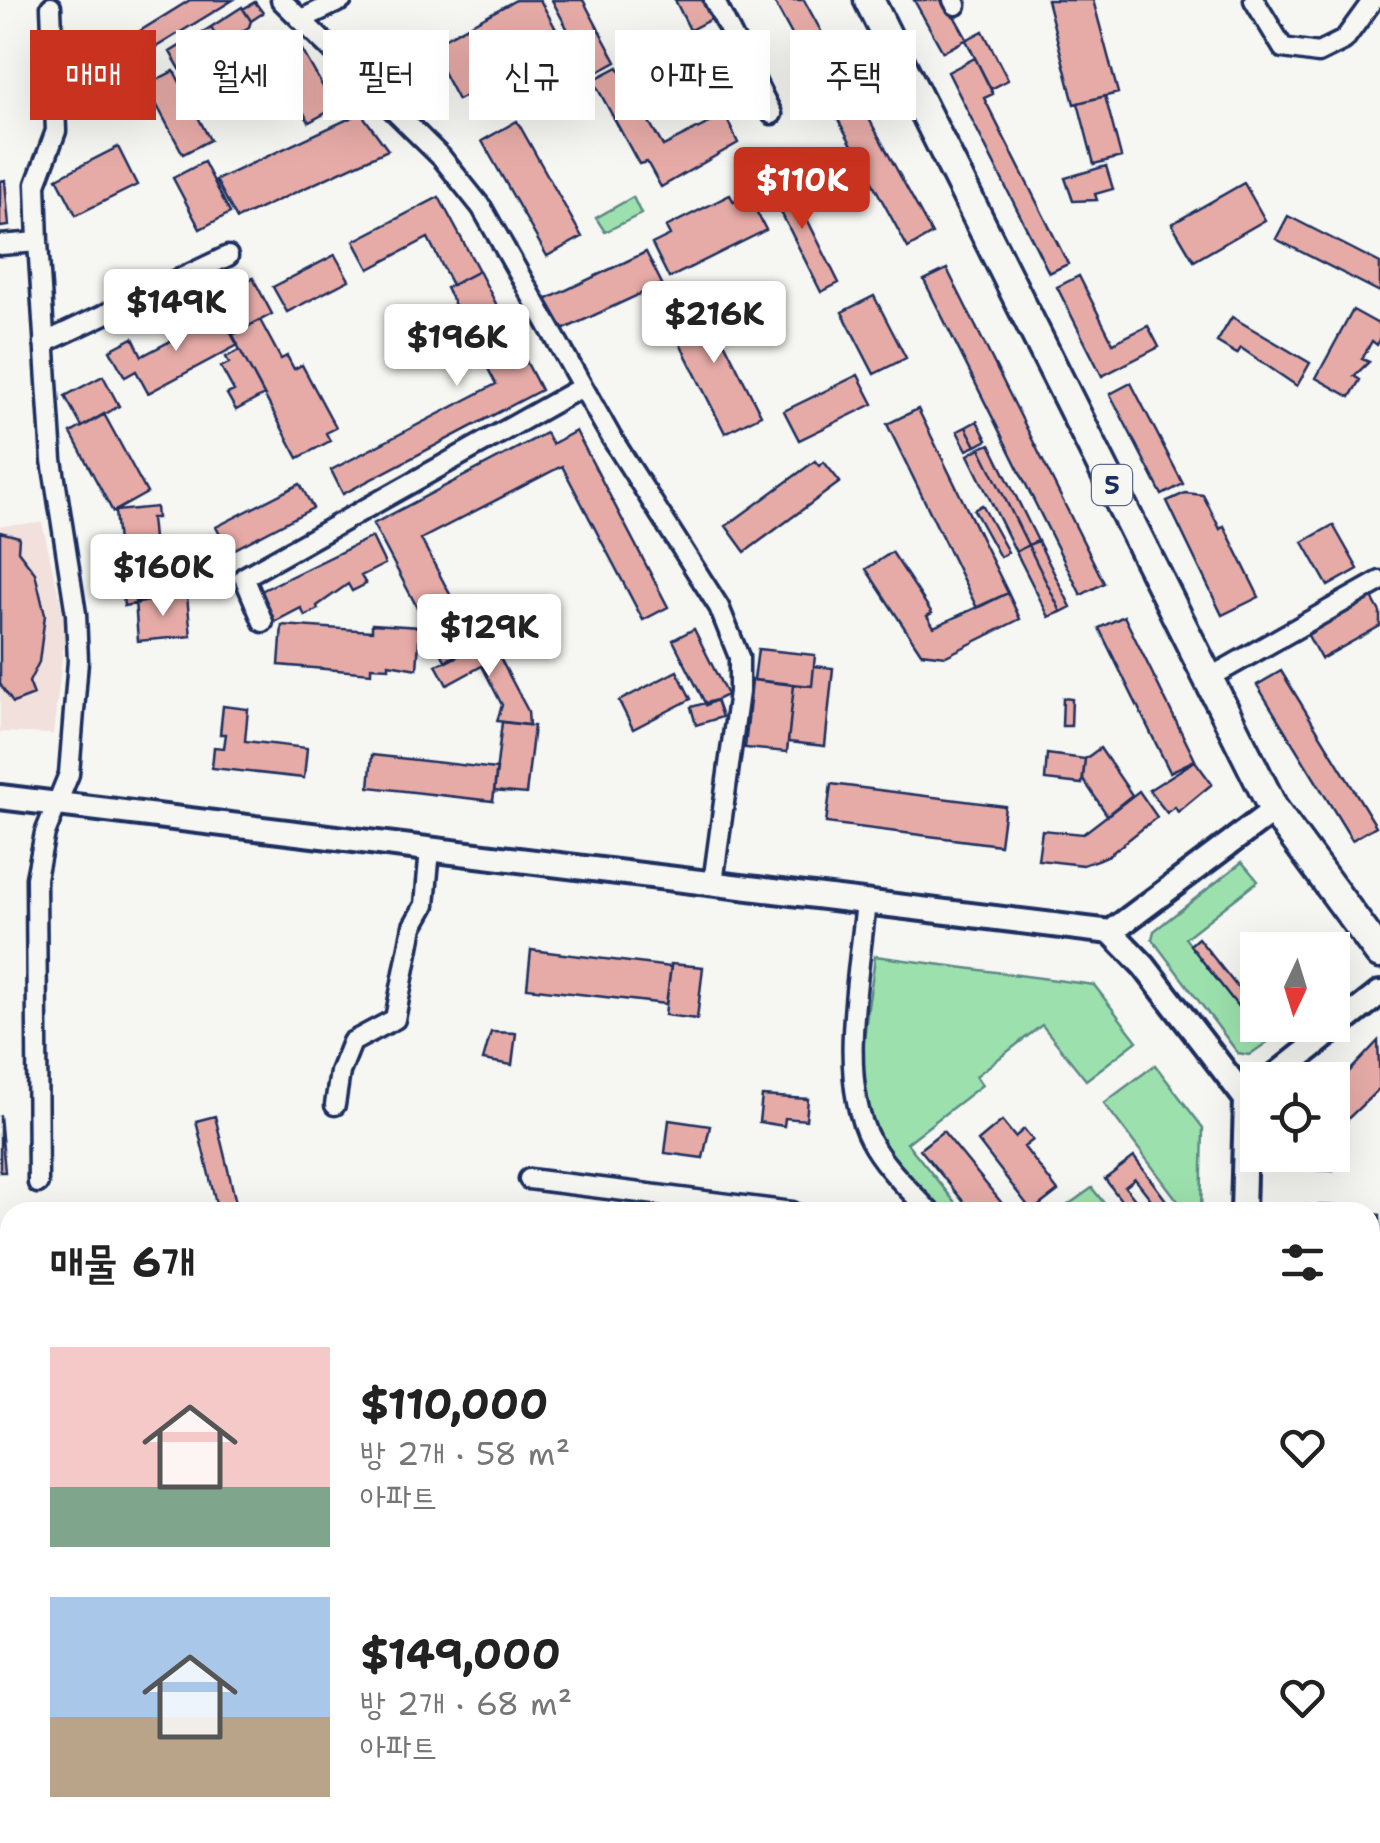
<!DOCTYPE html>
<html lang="ko">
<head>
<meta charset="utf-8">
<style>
  :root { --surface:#fff; --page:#f6f6f6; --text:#222; --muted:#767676; --accent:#c8321e }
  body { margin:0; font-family:"Shantell Sans","Poor Story",sans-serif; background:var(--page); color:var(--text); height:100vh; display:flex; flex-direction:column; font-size:38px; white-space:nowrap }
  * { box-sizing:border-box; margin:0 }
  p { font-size:32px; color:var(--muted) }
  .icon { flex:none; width:55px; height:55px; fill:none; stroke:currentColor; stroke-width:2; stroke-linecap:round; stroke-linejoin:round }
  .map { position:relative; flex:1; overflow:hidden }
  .panel { position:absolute; left:0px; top:1202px; width:1380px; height:642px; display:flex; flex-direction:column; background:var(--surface); border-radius:30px 30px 0 0; box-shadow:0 10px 40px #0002 }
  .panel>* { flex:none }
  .hud { position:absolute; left:30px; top:30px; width:1320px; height:90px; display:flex; gap:20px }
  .needle { width:65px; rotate:184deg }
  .tools { position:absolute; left:1240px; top:932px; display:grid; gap:20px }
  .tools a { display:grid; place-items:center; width:110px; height:110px; border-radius:0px; background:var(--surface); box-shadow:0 10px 40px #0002; font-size:50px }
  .price { position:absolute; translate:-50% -85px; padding:0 22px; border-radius:10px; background:#fff; color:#222; font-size:32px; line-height:65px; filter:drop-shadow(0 2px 5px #0008) }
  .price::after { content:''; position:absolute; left:50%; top:60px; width:30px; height:22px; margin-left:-15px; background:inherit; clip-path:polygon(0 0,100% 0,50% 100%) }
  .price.selected { background:var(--accent); color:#fff }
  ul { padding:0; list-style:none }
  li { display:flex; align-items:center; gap:30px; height:250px; padding:0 50px }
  li span { display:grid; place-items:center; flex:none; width:280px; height:200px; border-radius:0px; color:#555 }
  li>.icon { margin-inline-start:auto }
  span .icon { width:120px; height:120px; fill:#fffc; stroke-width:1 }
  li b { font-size:42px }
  h2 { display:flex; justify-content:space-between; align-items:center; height:120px; padding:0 50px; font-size:42px }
  .chip { padding:0 35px; border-radius:0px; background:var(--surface); box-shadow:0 10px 40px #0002; font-size:35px; line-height:90px }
  .chip.selected { background:var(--accent); color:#fff }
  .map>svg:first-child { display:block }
</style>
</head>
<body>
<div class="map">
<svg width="1380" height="1843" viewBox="0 0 1380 1843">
  <rect width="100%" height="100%" fill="#f6f6f2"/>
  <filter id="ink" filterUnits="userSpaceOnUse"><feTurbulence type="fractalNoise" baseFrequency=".01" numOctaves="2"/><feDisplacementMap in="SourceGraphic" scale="20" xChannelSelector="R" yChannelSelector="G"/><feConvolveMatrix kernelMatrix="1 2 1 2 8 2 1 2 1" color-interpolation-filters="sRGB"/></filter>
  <g filter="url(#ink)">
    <path fill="#f1e0dc" d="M42,523l24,103 -13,108 -53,-2v-206z
      M1370,1541h10v302h-86l1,-8h75z"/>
    <path fill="#9ce1ad" stroke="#5c8886" stroke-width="2.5" d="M633,197l8,17 -36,18 -9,-14z
      M1242,862l16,19 -73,57 69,89 38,-2 -43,30 -11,-2 -86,-114 2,-8z
      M875,956l219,29 43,56 -51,39 -44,-55 -66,51 6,9 -75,58 56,69h-23c-19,-22 -47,-46 -61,-71 -31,-54 -10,-127 -4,-185z
      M1155,1065l48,63 -2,84h-21l4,-3 -80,-106z
      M1092,1188l19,24h-53z"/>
    <path fill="#e6aba7" stroke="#1b2f5e" stroke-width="2.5" d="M190,0h43l-95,58 -11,-19z
      M516,0h24l24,44 -106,56 -25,-47 3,-10z
      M552,0h31l33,62 -24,13z
      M675,0h34l8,16 -27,14z
      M773,0h31l128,234 -24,14z
      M914,0h31l22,39 -24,13z
      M1047,0h46l25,93 -44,11z
      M255,2l8,11 -12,8 -8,-12z
      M242,7l9,14 -2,6 -28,17 -10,-17z
      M211,27l14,24 -42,23 -13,-22z
      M983,31l25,49 -17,9 -25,-49z
      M676,36l14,24 -21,11 15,29 -14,7 -15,-28 -9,4 -13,-24z
      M301,48l34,60 -26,14 -34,-60z
      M975,58l18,36 -9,4 84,166 -19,9 -101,-201z
      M618,67l45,79 62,-31 13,28 -77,44 -14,-25 -8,2 -46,-84z
      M174,71l36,69 -27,14 -37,-69z
      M1105,96l16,61 -27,7 -16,-61z
      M361,113l27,37 -151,69 -21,-39z
      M517,121l65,116 -35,19 -65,-115z
      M118,147l19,38 -61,30 -19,-37z
      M204,162l26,51 -30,16 -27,-51z
      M1106,166l7,23 -18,5 2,6 -24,1 -8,-23z
      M784,173l55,110 -18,9 -55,-110z
      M5,180l4,46 -9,1v-46z
      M1244,183l21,37 -71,41 -22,-37z
      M730,195l4,7 14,-7 18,35 -97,48 -17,-34 18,-9 -4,-8z
      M439,197l40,74 -27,14 -24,-47 -59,31 -15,-28z
      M1288,216l92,47v29l-104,-53z
      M646,252l16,32 -104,48 -15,-31z
      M335,255l14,25 -62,32 -14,-25z
      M947,269l157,314 -23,12 -157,-315z
      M479,271l62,119 -198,104 -12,-24 165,-86 -50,-96z
      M1079,276l34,67 35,-17 11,21 -57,29 -45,-89z
      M253,278l19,36 -40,21 -19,-37z
      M874,296l32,62 -32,16 -32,-62z
      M703,300l58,115 -36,18 -58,-115z
      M1353,310l27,15v15l-3,5 -5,-4 -10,18 7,3 -15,14 6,4 -10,17 -34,-19z
      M222,314l16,31 -90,48 -12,-22 -11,6 -15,-27 23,-12 9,18z
      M1232,317l78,46 -13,23 -56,-38 -4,6 -20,-12z
      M260,320l21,39 6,-3 7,13 8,-4 34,63 -10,5 4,8 -32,17 -66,-123z
      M240,350l24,45 -28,15 -9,-16 7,-3 -13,-24 8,-4 -3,-6z
      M858,375l15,29 -74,36 -15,-29z
      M103,376l16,30 -37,21 -17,-31z
      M1131,383l52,101 -21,11 -52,-101z
      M918,409l90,184 -31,15 -90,-184z
      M104,414l43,79 -34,19 -42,-79z
      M977,421l10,19 -11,6 -10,-19z
      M966,427l10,19 -9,4 -10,-19z
      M576,431l92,176 -25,13 -81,-154 -141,73 56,107 -31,16 -73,-138 173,-91 6,11z
      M990,444l48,97 -10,4 -48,-97z
      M980,448l48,97 -12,7 -48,-97z
      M815,461l4,5 5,-4 16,20 -95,70 -19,-26z
      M300,484l13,24 -84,44 -13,-25z
      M1185,493l18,2 17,34 4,-3 35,71 -37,18 -55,-114z
      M982,505l26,47 -8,5 -26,-47z
      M156,507l1,11h-6l8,81 -35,7 -9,-95z
      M1333,525l25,44 -30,17 -25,-44z
      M0,532l19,5 -1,14 17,22 10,42 -6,47 -10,20 5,13 -21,8 -13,-19z
      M372,537l13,27 -24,12 5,8 -14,7 -4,-7 -31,22 1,3 -13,7 -4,-8 -33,17 -15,-30z
      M1038,541l33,66 -10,5 -33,-67z
      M1028,545l33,67 -12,5 -33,-65z
      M892,552l40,61 -5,3 7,11 74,-34 12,26 -74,37 -25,-3 -55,-84z
      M1370,594l10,18v14l-59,33 -16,-29z
      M187,596l4,40 -53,5 -3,-40z
      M1124,616l71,144 -25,12 -71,-144z
      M372,624l48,3 -3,42 -28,-5v4l-18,-1v6l-92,-8 3,-40 90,6z
      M694,629l33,66 -21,10 -33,-65z
      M490,639l38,72 1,14 -32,-4 5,-16 -20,-39 -35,19 -11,-20z
      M758,649l57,6 -3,31 -58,-6z
      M814,666l19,2 -8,78 -37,-4 6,-57 18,1z
      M677,671l14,28 -58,30 -14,-28z
      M1281,671l95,155 -24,14 -95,-155z
      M752,680l42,5 -7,67 -42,-4z
      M1063,698l9,1 -1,27h-9z
      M716,700l6,17 -26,8 -5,-18z
      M223,706l25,3 -3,32 62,7 -3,30 -92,-10 2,-21 10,1 2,-14h-6z
      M502,722l32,4 -8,68 -32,-3z
      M1100,748l32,47 -25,20 -24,-36 2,-20z
      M1047,754l38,5 -3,25 -37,-4z
      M372,755l125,14 -4,32 -124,-14z
      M1195,761l17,23 -34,28 -3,-5 -8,6 -18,-23z
      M831,784l174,22 -5,39 -174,-22z
      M1139,791l18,26 -49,39 -25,9 -45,-5 4,-30 41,4z
      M1198,938l60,75 -8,9 -60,-77z
      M531,950l140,17 -5,37 -139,-16z
      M671,964l32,3 -6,52 -32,-4z
      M491,1032l25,1 -4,32 -29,-5z
      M1378,1041l2,47 -45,43 -2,40 -32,-2 1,-14h30v-65z
      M762,1096l46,3 -2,21 -21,-2 -1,8 -25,-4z
      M0,1115l5,57h-5z
      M215,1116l23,95 -8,1h-12l-22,-91z
      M669,1120l41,6 -7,32 -38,-5z
      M1002,1121l13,16 9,-8 9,11 -9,7 34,44 -26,20 -54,-70z
      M943,1131l66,81h-37l-52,-63z
      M1134,1157l40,54 -3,1h-10l-26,-33 -10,8 20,25h-15l-25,-33z
      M1300,1205l42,1 -1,6h-41z
      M1370,1214l10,1v27h-10z
      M1370,1623h10v219l-43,-1v-6h33z
      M0,1724l10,2v21l-10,-2z
      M0,1783l10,3v20l-10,-2z
      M417,1835h24l-2,8h-24z
      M730,1835h37l-2,8h-26l-10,-3z
      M774,1835h249l-2,8h-249z
      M1150,1835h27v8h-27z"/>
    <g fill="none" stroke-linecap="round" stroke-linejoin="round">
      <g stroke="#1b2f5e" stroke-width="25">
        <path id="minor" d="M281,0l161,158 40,50 129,229 108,170 20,50v35l-26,191
          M714,0l58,114
          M953,0l3,5
          M1254,0l29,48 35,5 26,-13 29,-40
          M302,19l40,-19
          M0,245l38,-3
          M44,343l184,-87
          M263,622l-19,-45 338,-190
          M1209,678l171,-97
          M866,901c-6,69 -29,177 4,239 14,27 40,50 60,72
          M335,1105l5,-33 12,-30 43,-23 18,-93 12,-21 5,-56
          M529,1179l263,33
          M38,1183l-2,-305 9,-45 24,-59 9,-113 -2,-47 -24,-154 -14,-218 -2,-58 20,-53 -5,-124
          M1370,1316l10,-2
          M1370,1563l10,1
          M254,1843l3,-8
          M444,1843l2,-8
          M1308,1843l1,-8"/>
      </g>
      <g stroke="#1b2f5e" stroke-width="30">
        <path id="major" d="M0,797l1111,135 33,34 102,133 -3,113
          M1111,932l163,-122
          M1270,1080l110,-87
          M1242,1835v8"/>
      </g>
      <g stroke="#1b2f5e" stroke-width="35">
        <path id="highway" d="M869,0l405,810 106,144"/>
      </g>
      <use href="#minor" stroke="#f6f6f2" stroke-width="18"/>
      <use href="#major" stroke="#f6f6f2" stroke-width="22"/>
      <use href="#highway" stroke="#f6f6f2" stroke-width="28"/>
    </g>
  </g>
  <g text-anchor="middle" stroke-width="9" stroke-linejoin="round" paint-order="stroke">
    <rect fill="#f6f6f2" stroke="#5d6b8a" stroke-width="2.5" x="1092" y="465" width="40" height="40" rx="8"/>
    <g font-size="25" font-weight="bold" fill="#1b2f5e">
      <text x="1112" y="494">5</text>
    </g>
  </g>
</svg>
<div class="tools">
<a><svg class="needle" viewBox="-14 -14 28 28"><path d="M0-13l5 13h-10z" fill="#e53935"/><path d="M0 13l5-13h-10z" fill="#767676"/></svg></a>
<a><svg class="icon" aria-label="locate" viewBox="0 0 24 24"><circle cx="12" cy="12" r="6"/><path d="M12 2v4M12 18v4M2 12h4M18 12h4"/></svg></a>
</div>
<b class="price selected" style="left:802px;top:232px">$110K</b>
<b class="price" style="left:176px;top:354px">$149K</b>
<b class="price" style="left:714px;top:366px">$216K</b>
<b class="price" style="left:457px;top:389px">$196K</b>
<b class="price" style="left:163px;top:619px">$160K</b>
<b class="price" style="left:489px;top:679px">$129K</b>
<div class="hud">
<a class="chip selected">매매</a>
<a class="chip">월세</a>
<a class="chip">필터</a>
<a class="chip">신규</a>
<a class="chip">아파트</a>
<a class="chip">주택</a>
</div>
<section class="panel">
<h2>매물 6개<svg class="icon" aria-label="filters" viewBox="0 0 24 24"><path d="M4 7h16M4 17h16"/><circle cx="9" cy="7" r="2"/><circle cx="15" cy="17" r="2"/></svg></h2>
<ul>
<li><span style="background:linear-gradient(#f6c9c9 70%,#7fa58c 0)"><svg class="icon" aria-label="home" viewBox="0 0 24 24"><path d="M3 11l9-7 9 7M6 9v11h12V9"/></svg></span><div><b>$110,000</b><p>방 2개 · 58 m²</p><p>아파트</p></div><svg class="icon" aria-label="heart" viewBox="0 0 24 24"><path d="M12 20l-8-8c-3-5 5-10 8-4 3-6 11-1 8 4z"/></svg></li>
<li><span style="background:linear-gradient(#a9c7e8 60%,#b9a48a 0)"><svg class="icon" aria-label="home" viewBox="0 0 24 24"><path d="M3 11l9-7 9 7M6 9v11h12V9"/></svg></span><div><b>$149,000</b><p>방 2개 · 68 m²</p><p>아파트</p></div><svg class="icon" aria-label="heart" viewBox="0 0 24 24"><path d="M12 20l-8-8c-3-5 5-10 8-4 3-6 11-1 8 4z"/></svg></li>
</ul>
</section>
</div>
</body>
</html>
